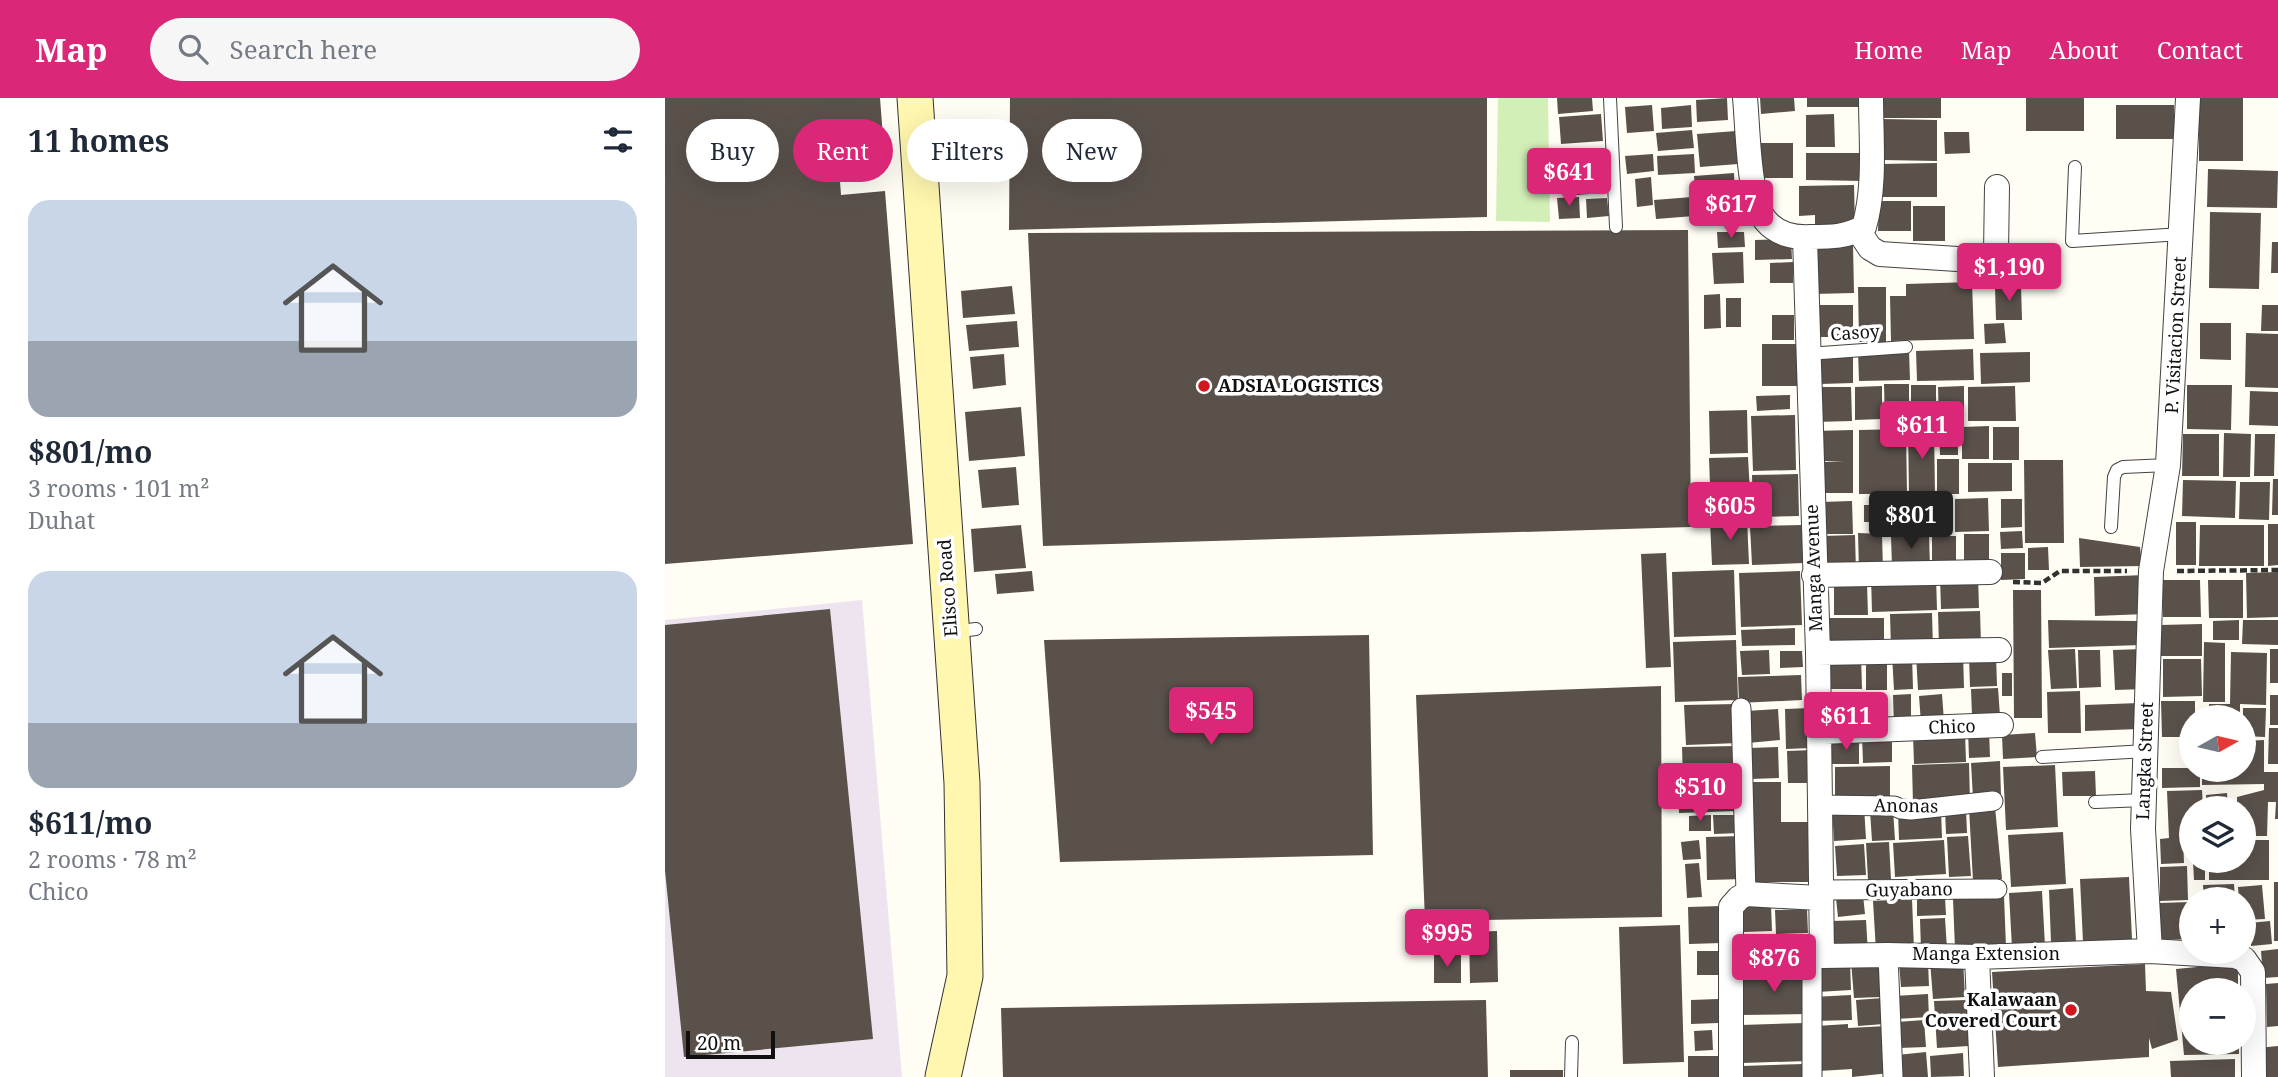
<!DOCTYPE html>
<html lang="en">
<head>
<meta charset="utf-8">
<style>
  :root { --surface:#fff; --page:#f6f6f7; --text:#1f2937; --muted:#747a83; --accent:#db2777 }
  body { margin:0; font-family:"Noto Serif",serif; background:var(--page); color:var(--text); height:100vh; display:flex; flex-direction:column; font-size:26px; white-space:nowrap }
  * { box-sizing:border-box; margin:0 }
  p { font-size:23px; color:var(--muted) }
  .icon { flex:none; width:38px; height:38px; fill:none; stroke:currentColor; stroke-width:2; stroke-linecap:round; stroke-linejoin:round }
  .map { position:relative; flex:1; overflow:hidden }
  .panel { display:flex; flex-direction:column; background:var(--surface); width:665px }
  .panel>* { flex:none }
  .top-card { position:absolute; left:21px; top:21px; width:665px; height:63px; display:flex; gap:14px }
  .needle { width:46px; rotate:82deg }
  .controls { position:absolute; left:1514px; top:607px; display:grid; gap:14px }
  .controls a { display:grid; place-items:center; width:77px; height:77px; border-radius:50%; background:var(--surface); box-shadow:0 7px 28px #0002; font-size:35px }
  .scale { position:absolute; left:21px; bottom:18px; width:89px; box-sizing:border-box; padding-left:7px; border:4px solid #101010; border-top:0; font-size:19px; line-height:24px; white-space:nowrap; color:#101010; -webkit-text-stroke:5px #fff; paint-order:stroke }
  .price { position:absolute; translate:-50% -60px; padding:0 16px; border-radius:7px; background:var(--accent); color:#fff; font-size:23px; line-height:46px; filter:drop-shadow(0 2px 4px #0008) }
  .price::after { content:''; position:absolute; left:50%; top:42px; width:21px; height:16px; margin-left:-10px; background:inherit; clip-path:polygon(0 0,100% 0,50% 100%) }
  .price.current { background:#222; color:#fff }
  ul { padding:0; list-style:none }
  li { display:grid; align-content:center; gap:14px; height:371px; padding:0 28px }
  li span { display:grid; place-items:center; height:217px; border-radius:21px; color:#555 }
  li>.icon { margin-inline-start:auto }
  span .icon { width:126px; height:126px; fill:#fffc; stroke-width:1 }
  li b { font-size:30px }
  h2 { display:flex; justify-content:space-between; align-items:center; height:84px; padding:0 28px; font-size:30px }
  .chip { padding:0 24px; border-radius:32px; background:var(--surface); box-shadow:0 7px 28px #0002; font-size:24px; line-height:63px }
  .chip.current { background:var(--accent); color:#fff }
  header { display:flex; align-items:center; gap:42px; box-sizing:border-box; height:98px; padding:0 35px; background:var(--accent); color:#fff }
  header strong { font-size:33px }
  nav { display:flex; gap:38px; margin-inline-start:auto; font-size:24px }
  .search { width:490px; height:63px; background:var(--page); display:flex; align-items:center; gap:18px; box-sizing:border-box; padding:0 24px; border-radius:38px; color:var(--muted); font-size:26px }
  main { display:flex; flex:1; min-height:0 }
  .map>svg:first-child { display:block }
</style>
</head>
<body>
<header>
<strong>Map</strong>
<div class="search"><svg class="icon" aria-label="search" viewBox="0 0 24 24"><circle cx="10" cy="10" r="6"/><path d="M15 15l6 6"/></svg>Search here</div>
<nav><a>Home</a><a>Map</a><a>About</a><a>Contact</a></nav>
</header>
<main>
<section class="panel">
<h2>11 homes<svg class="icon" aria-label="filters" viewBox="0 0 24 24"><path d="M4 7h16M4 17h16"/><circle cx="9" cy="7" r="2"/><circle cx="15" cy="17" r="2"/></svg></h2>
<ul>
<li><span style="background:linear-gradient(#c9d6e8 65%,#9aa5b1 0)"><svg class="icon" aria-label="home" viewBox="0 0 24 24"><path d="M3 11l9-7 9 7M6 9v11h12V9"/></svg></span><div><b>$801/mo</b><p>3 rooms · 101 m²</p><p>Duhat</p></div></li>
<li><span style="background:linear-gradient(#c9d6e8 70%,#9aa5b1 0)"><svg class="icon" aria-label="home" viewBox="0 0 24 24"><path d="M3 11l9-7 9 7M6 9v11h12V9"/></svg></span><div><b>$611/mo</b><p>2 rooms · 78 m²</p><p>Chico</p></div></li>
</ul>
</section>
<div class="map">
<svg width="1613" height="979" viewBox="0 0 1613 979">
  <rect width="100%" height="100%" fill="#fffdf4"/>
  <path fill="#eee4ef" d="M197,502l40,477h-237v-457z"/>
  <path fill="#d3efb8" d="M833,0h50l2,124 -54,-1z"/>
  <path fill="#5a514b" d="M0,0h215l4,52 -46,3 3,42 44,-4 28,353 -248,20z
    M345,0h477v119l-478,13z
    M892,0h35l1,13 -35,3z
    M1062,0l1,22 -31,2 -1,-22z
    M1095,0h34l1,13 -34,3z
    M1142,0h52v9h-52z
    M1214,0h62v20h-62z
    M1361,0h58v33h-58z
    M1534,0h44v63h-44z
    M987,7l2,26 -27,2 -2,-26z
    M1026,7l1,22 -30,2 -1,-21z
    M1451,7h58v34h-58z
    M936,16l2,27 -42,3 -2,-27z
    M1169,16l1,33h-29v-32z
    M1217,21l55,1v41l-54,-1z
    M1027,32l2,18 -36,3 -2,-18z
    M1071,33l2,33 -38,3 -3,-33z
    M1279,34h25l1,21 -25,1z
    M1089,45h39v35h-39z
    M1141,55h58v28l-58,-1z
    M988,56l1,17 -27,3 -2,-18z
    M1029,56l1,19 -37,2 -1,-19z
    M906,61l2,16 -20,1 -1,-15z
    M1272,65v34h-57v-33z
    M1543,71l70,2 -1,37 -70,-1z
    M1069,75l1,22 -39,3 -2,-22z
    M937,78l1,17 -39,3 -1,-17z
    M986,79l2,28 -16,2 -2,-28z
    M1189,87l1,41 -40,1v-12l-16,1v-30z
    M914,99l1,21 -21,1 -2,-21z
    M1027,99l2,19 -38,3 -2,-19z
    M942,100l2,18 -22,2 -1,-19z
    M1214,103h32v30h-33z
    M1248,108h32v35h-32z
    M1545,114l51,1 -2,76 -50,-1z
    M1023,132l3,297 -648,19 -15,-313z
    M1052,134h27l1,15 -27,1z
    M1126,141l1,20 -37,1v-20z
    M1607,144h6v31h-7z
    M1149,146h39l1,49 -40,1z
    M1078,154l1,31 -30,1 -2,-31z
    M1128,164v21h-23v-20z
    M1307,184l2,57 -83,2 -1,-45h16v-12z
    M347,188l3,28 -52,4 -2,-27z
    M1356,188l1,34h-26l-1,-33z
    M1193,189h28v55h-27z
    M1055,196l1,34 -17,1v-34z
    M1061,200h15v29h-15z
    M1147,207h41v32h-40z
    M1597,207h16v26h-17z
    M1107,217h22v25h-22z
    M352,223l2,26 -50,4 -3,-26z
    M1339,225l2,20 -21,1 -1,-20z
    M1535,225h31v37l-31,-1z
    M1581,235l32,1v54l-33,-1z
    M1097,246h35l1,42h-36z
    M1308,251l1,31 -57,1 -1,-30z
    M1244,252l1,30 -51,1 -1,-30z
    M1365,254v30l-49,2 -1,-31z
    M339,256l2,31 -33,4 -3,-32z
    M1155,259h33v26l-33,1z
    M1219,286h25v37h-24z
    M1246,287h25v32h-25z
    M1522,287h45l-1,45 -44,-1z
    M1217,288v33l-27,1v-33z
    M1299,288v33h-25l-1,-32z
    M1350,288l1,35h-48v-34z
    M1149,289h37l1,34 -37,1z
    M1585,293l28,1v34l-29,-1z
    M1125,297v14l-33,2 -1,-15z
    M356,309l4,49 -56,5 -4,-49z
    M1082,312l1,43 -38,1 -1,-43z
    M1130,317l1,55 -43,1 -2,-55z
    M1324,328v33h-27v-32z
    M1243,329h26l1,68h-26z
    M1328,329h26v33h-26z
    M1274,330h19v27h-18z
    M1241,331l1,65h-48v-64z
    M1188,332v63h-29l-1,-31 21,-1h-30l-1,-30z
    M1559,335l27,1 -1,43h-27z
    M1518,336h36v42h-37z
    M1590,336h20l-1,42h-20z
    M1083,359l3,54 -40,1 -2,-54z
    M1272,361h22v35h-22z
    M1359,362h39l1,83h-39z
    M1303,365h44v28l-44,1z
    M351,369l3,38 -37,3 -4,-38z
    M1133,376l1,42 -46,1 -1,-42z
    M1608,381h5v36h-6z
    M1518,382l53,1 -1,37 -53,-2z
    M1575,384h30l-1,38 -30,-1z
    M1323,400l1,33 -34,1v-33z
    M1336,401h21v28l-21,1z
    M1187,403l1,33h-31l-1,-32z
    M1268,404v31h-33v-30z
    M1199,407h15l1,17h-16z
    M1218,408h16v24h-16z
    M1082,421l2,45 -37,1 -2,-44z
    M1511,424h20v43h-20z
    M1603,426h10v41l-10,1z
    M356,427l5,43 -52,4 -3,-43z
    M1138,427l1,38 -52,2 -2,-39z
    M1535,427h64v41h-65z
    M1357,433l1,17 -22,1 -1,-17z
    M1193,435l24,1 1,37 -24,1z
    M1299,436h25v33h-25z
    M1190,437l1,37h-34v-36z
    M1264,437l1,32h-38l-1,-31z
    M1267,438h24v31l-24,1z
    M1414,440l61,9 2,19 -62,1z
    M1383,449l1,23h-21v-22z
    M1001,455l5,114 -25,1 -5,-114z
    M1336,455h24v26l-24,1z
    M1069,472l2,65 -62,2 -2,-65z
    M367,473l2,20 -37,3 -2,-20z
    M1135,473l2,54 -61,2 -2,-54z
    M1613,474v45l-31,1 -1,-45z
    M1271,477l1,35 -65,2 -1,-35z
    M1313,477l1,33 -38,1 -1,-32z
    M1480,477l1,39 -51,2 -1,-39z
    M1497,482h38l1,37h-38z
    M1543,482h35v38h-34z
    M1169,486h33l1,31h-34z
    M1348,492h28l1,128h-28z
    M165,511l43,430 -189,18 -19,-186v-246z
    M1315,513l1,33 -42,2 -1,-34z
    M1267,515l1,35 -42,1 -1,-35z
    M1160,520h59v30l-58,1z
    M1383,522l89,1 5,24 -93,3z
    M1574,522v20h-26v-19z
    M1578,522h35v25l-36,-1z
    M1537,526v32h-42v-31z
    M1130,530v17l-53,1 -1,-16z
    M704,537l4,220 -313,7 -16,-222z
    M1071,542l2,60 -63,2 -2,-60z
    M1539,544l21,1v59h-22z
    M1410,551l2,39 -26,1 -3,-39z
    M1479,551l1,40 -30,1 -2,-40z
    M1605,551h8v34h-8z
    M1104,552l1,24 -28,1 -2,-24z
    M1413,552h22l1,37 -22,1z
    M1115,553h22l1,16 -23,1z
    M1298,554l1,36 -46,2 -2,-36z
    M1566,554l36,1 -1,52 -26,-1v14h-31v-14h21z
    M1164,556h32l1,35h-32z
    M1222,557v35h-21v-34z
    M1227,557h20l1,34 -19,1z
    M1331,557l1,31 -27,1 -1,-31z
    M1498,561h38l1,37 -39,1z
    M1337,575h10v23h-10z
    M1136,577l1,25 -63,3 -1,-26z
    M996,588l1,231 -237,4 -9,-226z
    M1333,590l2,28h-28l-1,-27z
    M1415,593l1,42h-33l-1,-41z
    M1219,596v32h-44v-31z
    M1246,596v32l-17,1 -1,-32z
    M1277,596l2,27 -23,2 -2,-27z
    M1605,597h8v30h-8z
    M1496,603h34v17h-4v19h-29z
    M1474,605v26l-54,2v-26z
    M1072,606l2,39 -53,2 -2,-40z
    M1145,610l1,40 -25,1 -1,-40z
    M1578,610h23l-1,29 -22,-1z
    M1113,611l2,31 -32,3 -2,-32z
    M1604,630h9v36h-10z
    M1324,632l1,27 -21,1 -1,-27z
    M1300,634l1,30 -52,2 -1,-30z
    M1370,635l2,24 -34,2 -1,-24z
    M1227,636v28l-29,1 -1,-28z
    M1167,641h27v25h-27z
    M1599,642v32h14v47h-3l1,-17h-8l-1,34h-24v-28h-6v-11l27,-7v-6l-62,1v-15h41v-29z
    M1071,648v33l-53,1 -1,-33z
    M1113,649l1,31 -28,1 -2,-31z
    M1147,652v33h-24l-1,-32z
    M1335,663l1,35 -28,2 -2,-35z
    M1304,665l1,39 -57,2 -1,-39z
    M1390,667l3,62 -52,3 -3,-63z
    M1225,668v33l-55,1v-33z
    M1497,670h29v2h9v17l-38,1z
    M1430,673l1,25h-33l-1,-24z
    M1088,684h28v40h34v60h-61z
    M1071,686l1,27 -58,2 -1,-27z
    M1537,692l1,18h-12v29h-8l1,26 -23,1 -1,-25 9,-1 -2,-47z
    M1562,695l1,15h-21l-1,-13z
    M1199,708l2,33 -32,2 -2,-33z
    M1330,709l7,72 -29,2 -4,-73z
    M1228,711l2,31 -23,1 -2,-30z
    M1280,711h21l1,24 -21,1z
    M1276,712l1,28 -43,2 -1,-28z
    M1046,717v16h-22v-15z
    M1048,717h26l1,18 -26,1z
    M1398,734l3,52 -55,3 -3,-52z
    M1077,738l2,43 -37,1 -1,-43z
    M1303,738l3,40 -22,1 -2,-40z
    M1034,742l2,19 -18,1 -2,-18z
    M1279,742l2,34 -51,3 -2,-34z
    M1578,742h26v40h-60v-19h34z
    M1224,744l2,37 -23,1 -2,-37z
    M1199,746l2,31 -29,1 -2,-30z
    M1528,763h12v19h-11z
    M1034,765l3,34 -15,1 -2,-34z
    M1522,768l1,34 -28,1v-34z
    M1464,779l3,62 -49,3 -3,-63z
    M1609,784h4v59h-4z
    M1569,786l1,16h-31l-1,-15z
    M1597,787l3,34 -22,1v-20h-4l-1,-13z
    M1408,790l3,53 -25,1 -2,-52z
    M1377,793l3,55 -33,2 -3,-55z
    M1198,797l2,19 -27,3 -2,-19z
    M1339,798l2,51 -51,2 -2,-50z
    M1252,799h28l1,18 -29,1z
    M1247,801l2,50 -38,2 -3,-50z
    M1526,804v37l-31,1 -1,-37z
    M1106,807l1,26 -28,1 -2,-26z
    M1056,808l1,37 -33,1 -1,-37z
    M1142,811l1,24 -32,1 -1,-24z
    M1280,820l2,31 -26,1 -1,-31z
    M1201,822l2,33 -34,1 -2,-33z
    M1605,823l2,23 -21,2 -2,-23z
    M1015,827l4,137 -61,2 -4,-137z
    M832,833l1,51 -28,1 -1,-51z
    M1140,837l1,21 -26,1 -1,-21z
    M1074,839h34l1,20 -34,1z
    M1613,851v28l-15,1 -2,-27z
    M1032,853h27v24h-27z
    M769,857h27v28h-27z
    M1143,861v9l-33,1v-9z
    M1298,861l2,38 -32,2 -3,-38z
    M1214,862l2,37 -27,1 -3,-37z
    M1185,864l1,28 -34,2 -2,-28z
    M1263,864l1,24 -28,1 -2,-24z
    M1573,865v27h-47v53h48v11l-55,1 -8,-86z
    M1480,866l1,27 25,1 7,48 -26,9 -3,-11v19l-151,10 -6,-95z
    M1142,874l1,42 -67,1 -1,-41z
    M1613,885v43l-11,1 -1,-43z
    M1263,896l1,23 -33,2 -2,-23z
    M1186,897l1,25 -38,1 -1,-24z
    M1218,900l1,26 -26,2 -2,-26z
    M1053,901v24l-27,1v-24z
    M821,902l2,77h-485l-2,-69z
    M1302,902l2,46 -32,2 -3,-47z
    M1259,922l2,27 -27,1 -2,-26z
    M1140,925l2,38 -65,2 -1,-38z
    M1183,926v4l39,-2 3,47 -38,4v-8l-33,2 -3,-45z
    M1047,932l1,20 -18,1 -1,-20z
    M1613,948v31h-17l-3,-29z
    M1261,954l2,25h-29l-2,-22z
    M1298,955l1,23 -33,1 -1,-21z
    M1023,958h30l1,21h-31z
    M1570,961v18h-64l-1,-16z
    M1139,966l1,13h-63v-11z
    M845,972h53v7h-53z"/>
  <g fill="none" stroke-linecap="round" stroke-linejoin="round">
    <g stroke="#434343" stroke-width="14">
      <path id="service" d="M945,0l6,129
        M1410,69l-3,74 110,-7
        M1142,256l99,-7
        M1446,429l3,-50 3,-7 6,-3 45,-2
        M287,534l24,-3
        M1377,659l104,-6
        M1430,704l49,-2
        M906,979l1,-35"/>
    </g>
    <g stroke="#434343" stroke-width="21">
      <path id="pedestrian" d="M1076,610l5,186
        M1154,707l75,1 7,3 10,1 82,-9
        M1155,792l177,-1
        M1223,857l5,122
        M1147,979v-114l10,-7"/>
    </g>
    <g stroke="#434343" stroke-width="26">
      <path id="minor" d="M1080,0c3,29 3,103 21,123 11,13 29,17 45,16 20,0 35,0 53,-10 12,-41 7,-87 7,-129
        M1193,132l12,18 10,6 108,7 6,-3 2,-5 1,-66
        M1140,140l13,415 4,303 66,-1 89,2 173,-6 85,5 9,3 9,13 1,105
        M1149,477l176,-3
        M1153,555l181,-3
        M1154,634l182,-7
        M1485,853l-7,-122 8,-258 17,-106 20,-367
        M1312,859l5,120
        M1066,979v-170l8,-9 7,-4 73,4"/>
    </g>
    <g stroke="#323232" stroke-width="37">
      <path id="secondary" d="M250,0l47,685 3,193 -22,101"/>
    </g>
    <path stroke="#323232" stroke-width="4.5" stroke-dasharray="7 3.5" stroke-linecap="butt" d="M1512,473l101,-1
      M1348,484l29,1 18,-12h67"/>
    <use href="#service" stroke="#fff" stroke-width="12"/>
    <use href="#pedestrian" stroke="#fff" stroke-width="19"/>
    <use href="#minor" stroke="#fff" stroke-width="24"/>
    <use href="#secondary" stroke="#fff7af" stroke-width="35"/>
  </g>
  <g fill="#d1181e" stroke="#fff" stroke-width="2.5">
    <circle cx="539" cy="288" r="7"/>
    <circle cx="1406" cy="912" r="7"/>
  </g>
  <g text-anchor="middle" stroke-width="7" stroke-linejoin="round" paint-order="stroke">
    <g font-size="18" fill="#101010" stroke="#fff">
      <text transform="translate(1190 235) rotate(-4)" y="6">Casoy</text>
      <text transform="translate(1511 237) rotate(-87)" y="6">P. Visitacion Street</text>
      <text transform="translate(1149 470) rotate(-92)" y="6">Manga Avenue</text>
      <text transform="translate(283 490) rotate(-94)" y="6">Elisco Road</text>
      <text transform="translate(1287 629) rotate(-2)" y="6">Chico</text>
      <text transform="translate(1480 663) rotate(-88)" y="6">Langka Street</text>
      <text transform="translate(1241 708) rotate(1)" y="6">Anonas</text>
      <text transform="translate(1244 792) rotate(-1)" y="6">Guyabano</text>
      <text x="1321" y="862">Manga Extension</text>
    </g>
    <g font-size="18" font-weight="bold" fill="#101010" stroke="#fff" text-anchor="start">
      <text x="553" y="294">ADSIA LOGISTICS</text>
      <text x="1392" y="908" text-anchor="end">Kalawaan<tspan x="1392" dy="21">Covered Court</tspan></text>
    </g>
  </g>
</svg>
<div class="controls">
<a><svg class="needle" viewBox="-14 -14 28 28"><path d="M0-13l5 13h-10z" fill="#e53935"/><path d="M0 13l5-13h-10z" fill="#747a83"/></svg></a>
<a><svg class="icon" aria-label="layers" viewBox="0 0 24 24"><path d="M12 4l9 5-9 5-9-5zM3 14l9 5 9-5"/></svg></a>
<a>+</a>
<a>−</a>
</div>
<div class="scale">20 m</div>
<b class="price" style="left:904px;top:110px">$641</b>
<b class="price" style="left:1066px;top:142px">$617</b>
<b class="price" style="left:1344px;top:205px">$1,190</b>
<b class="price" style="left:1257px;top:363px">$611</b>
<b class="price" style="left:1065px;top:444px">$605</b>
<b class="price current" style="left:1246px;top:453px">$801</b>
<b class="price" style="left:546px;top:649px">$545</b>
<b class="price" style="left:1181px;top:654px">$611</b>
<b class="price" style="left:1035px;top:725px">$510</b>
<b class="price" style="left:782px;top:871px">$995</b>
<b class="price" style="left:1109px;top:896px">$876</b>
<div class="top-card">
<a class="chip">Buy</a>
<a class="chip current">Rent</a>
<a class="chip">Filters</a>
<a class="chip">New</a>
</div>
</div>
</main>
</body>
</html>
